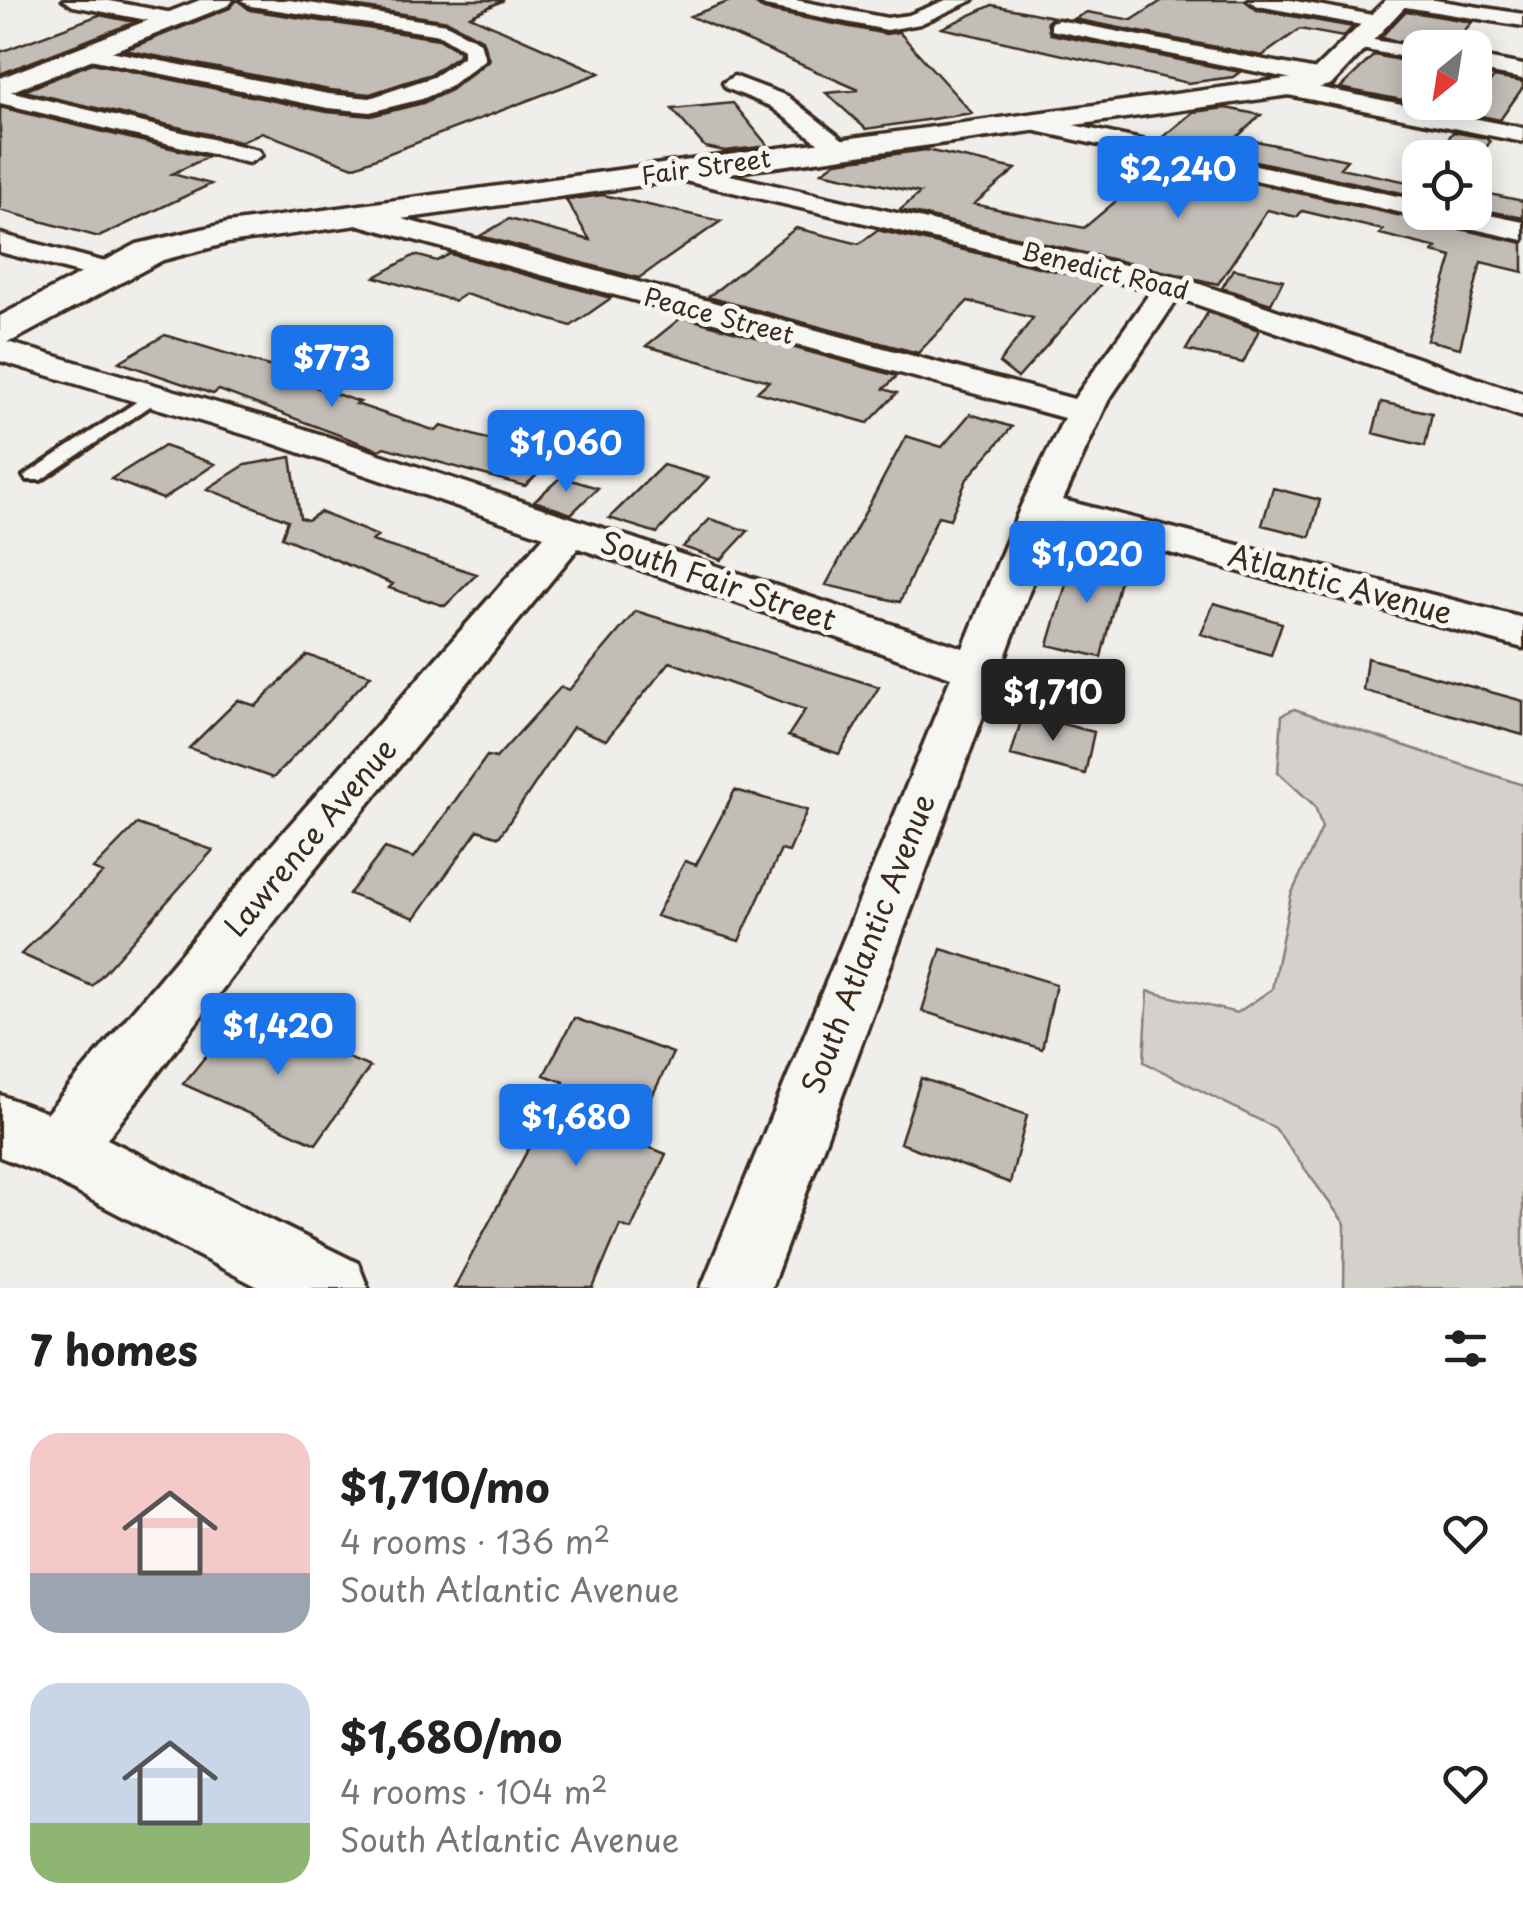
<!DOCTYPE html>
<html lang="en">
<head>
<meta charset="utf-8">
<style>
  :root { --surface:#fff; --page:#f2f2f2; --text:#222; --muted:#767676; --accent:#1a73e8 }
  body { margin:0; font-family:"Playpen Sans",sans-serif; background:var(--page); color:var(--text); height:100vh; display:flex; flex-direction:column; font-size:38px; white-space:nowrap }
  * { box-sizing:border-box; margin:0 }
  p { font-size:32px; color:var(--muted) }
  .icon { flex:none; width:55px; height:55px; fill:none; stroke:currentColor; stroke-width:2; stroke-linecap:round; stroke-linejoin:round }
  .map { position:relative; height:1288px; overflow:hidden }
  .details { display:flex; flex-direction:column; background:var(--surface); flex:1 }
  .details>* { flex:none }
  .needle { width:65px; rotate:210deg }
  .controls { position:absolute; left:1402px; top:30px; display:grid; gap:20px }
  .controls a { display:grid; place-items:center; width:90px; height:90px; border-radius:20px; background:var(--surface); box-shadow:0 5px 25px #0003; font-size:50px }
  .price { position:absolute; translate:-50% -85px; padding:0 22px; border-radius:10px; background:var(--accent); color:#fff; font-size:32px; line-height:65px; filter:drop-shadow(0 2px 5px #0008) }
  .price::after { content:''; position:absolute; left:50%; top:60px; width:30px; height:22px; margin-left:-15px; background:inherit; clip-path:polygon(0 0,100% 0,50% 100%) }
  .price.on { background:#222; color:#fff }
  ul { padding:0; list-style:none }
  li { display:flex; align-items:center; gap:30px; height:250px; padding:0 30px }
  li span { display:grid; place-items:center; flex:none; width:280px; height:200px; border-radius:30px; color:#555 }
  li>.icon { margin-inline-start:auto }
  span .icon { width:120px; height:120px; fill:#fffc; stroke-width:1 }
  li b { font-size:42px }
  h2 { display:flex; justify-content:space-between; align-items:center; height:120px; padding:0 30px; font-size:42px }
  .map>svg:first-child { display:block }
</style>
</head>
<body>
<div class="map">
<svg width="1523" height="1288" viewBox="0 0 1523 1288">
  <rect width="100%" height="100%" fill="#efeeea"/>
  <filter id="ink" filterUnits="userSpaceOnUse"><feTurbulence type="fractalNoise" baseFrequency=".01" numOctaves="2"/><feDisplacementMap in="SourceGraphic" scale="20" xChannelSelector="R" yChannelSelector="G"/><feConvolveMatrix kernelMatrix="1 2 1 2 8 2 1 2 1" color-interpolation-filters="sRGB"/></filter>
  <g filter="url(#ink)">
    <path fill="#d4d1cc" stroke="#887e75" stroke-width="2.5" d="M1294,709l229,76v503h-179l1,-64 -70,-96 -131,-66 4,-71 89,22 35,-24 19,-94 31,-67 -7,-22 -37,-34 4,-57z"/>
    <path fill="#c2bdb7" stroke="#3b2a1e" stroke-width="2.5" d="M237,0l13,10 189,29 20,12v4l-28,19 -61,20 -41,-4 -204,-40 105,-42z
      M314,0h190l-34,16 130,57 -247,94 -91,-35 -21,10 -217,-51 68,-28 235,49 44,4 52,-13 28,-13 38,-30 -7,-21 -34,-18z
      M733,0h18l13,10 122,24 13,-2 73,81 -106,16 -40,-36 33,-3 -169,-74z
      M1163,0h81l13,10 96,17 -10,10 -43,-8 -38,27 -188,-37 13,-7 45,8z
      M992,5l61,12 -6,5 3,12 190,38 -7,5 -45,6 -246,-55z
      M1406,11l66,11 -23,26h-25l-43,-11z
      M99,15l36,7 -135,52v-22z
      M1374,55l46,9v16l-18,20 -62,-12z
      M1494,77l29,5v5l-23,33 -33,-7z
      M733,103l35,43 -43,5 -20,-4 -33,-38z
      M0,107l208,50 -36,17 39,10 -112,53 -99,-27z
      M1226,108l35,7 -24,22 110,23 -7,8 72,15 8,-9v23l-261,-57 34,-28z
      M1453,132l33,6 4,4 -15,21v-5h-42z
      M926,150l90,19 -42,35 110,24 63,-53 -25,-5 15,-13 386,86v29l-42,-10 -21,86 -33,-8 25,-83 -19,-5 4,-4 -57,-14 3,-4 -81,-19 -5,6 -30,-7 -49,74 -318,-74 20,-17 -98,-21 14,-10z
      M1475,191l48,10v17l-48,-10z
      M603,195l118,26 -82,57 -159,-42 29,-17 81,21 -24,-40z
      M796,228l63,16 18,-14 226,52 -85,96 -19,-15 34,-45 -65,-17 -50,52 -210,-56z
      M450,254l161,44 -40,28 -106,-32 -11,7 -79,-24 40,-22 22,6z
      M1233,269l50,11 -12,24 -49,-16z
      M1208,312l51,18 -16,33 -57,-13z
      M682,317l215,59 -13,13 13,4 -29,30 -111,-31 12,-11 -123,-35z
      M165,335l117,35 38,14 -5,3 45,15 -4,2 80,27 5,-5 114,32 -30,28 -141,-39 -5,3 -160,-60 -6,4 -94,-32z
      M1381,402l51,11 -7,33 -52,-13z
      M970,414l42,13 -45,52 -17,40 -12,-3 -38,86 -74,-17 80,-149 36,11z
      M164,446l51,18 -52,35 -52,-20z
      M291,457l9,61 8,2 12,-8 58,24 -6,5 105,33 -32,32 -56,-18 4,-4 -111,-47 6,-17 -81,-31 38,-24z
      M663,465l45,13 -51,55 -48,-15z
      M561,477l37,11 -27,26 -37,-13z
      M1273,488l47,12 -10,37 -48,-12z
      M710,519l38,12 -27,29 -38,-13z
      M1075,554l49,10 -23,93 -53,-12z
      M1214,603l68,20 -11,32 -70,-21z
      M636,611l243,76 -40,67 -51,-18 17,-26 -135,-48 -64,78 -33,-13 -74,110 -21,-7 -63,88 -66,-24 36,-46 29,10 73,-102 9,2 65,-71 8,3z
      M307,655l64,20 -98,103 -84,-30 49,-48 18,6z
      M1367,658l156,43v34l-160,-45z
      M1023,714l71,18 -9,42 -74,-19z
      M735,790l72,20 -18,42 -8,-2 -42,91 -83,-25 29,-55 11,4z
      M137,824l76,26 -121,136 -71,-32 82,-81 -10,-4z
      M941,949l115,35 -14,65 -120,-38z
      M241,1013l129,54 -54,77 -133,-60z
      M574,1018l99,35 -42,87 35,14 -35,75 -11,-4 -27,63h-139l110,-206 -20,-7z
      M921,1078l106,37 -17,68 -110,-40z"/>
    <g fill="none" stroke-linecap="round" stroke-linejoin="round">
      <g stroke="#3b2a1e" stroke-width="8">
        <path id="service" d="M153,391l6,1v8l-118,80h-14l-3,-4z"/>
      </g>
      <g stroke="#3b2a1e" stroke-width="7">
        <path id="minor" d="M63,0h41l69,13 10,6 -10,6 -100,-19z
          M241,0h48l157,24 34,18 5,17 -36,28 -27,12 -52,13 -42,-4 -238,-49 -11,-6 11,-6 238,47 42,4 63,-21 30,-20v-8l-23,-14 -189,-29z
          M755,0h40l92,18 22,-3 37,-15h27l-53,24 -33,6 -122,-24z
          M1248,0h42l88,16 10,6 -10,6 -120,-22z
          M1389,0h46l88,14v12l-124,-20z
          M1058,20l264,51 11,7 -11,7 -271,-55v-8z
          M1357,37l63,11v12l-70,-13 -3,-4 3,-4z
          M1475,56l48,9v14l-48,-9z
          M734,76l53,20 68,53 -4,5h-18l-63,-48 -44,-18 -3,-5z
          M1286,81l237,47v14l-245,-49 -3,-5z
          M0,89l258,61 4,5 -13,8 -249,-60z
          M1032,116l388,85v11h55l48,10v18l-500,-112 -3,-5z
          M677,163l505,115 341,116v23l-345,-119 -70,103 -45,99 460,118v30l-468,-126 -284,766h-70l250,-611 -373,-129 -268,327 -203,264 251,124 10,25h-108l-224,-117 -36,-14v-62l47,18 225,-268 272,-309 -281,-96 -263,-79v-21l289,84 674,224 58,-142 43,-88 -719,-197 -4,-6 4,-6h20l709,190 78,-109 -484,-113 -4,-6z
          M0,234l120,32 4,6 -4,6 -11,3 -109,-29z"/>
      </g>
      <g stroke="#3b2a1e" stroke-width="7">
        <path id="tertiary" d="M200,0h33l-4,5 -229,91v-18z
          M1386,0h25l-79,84 -35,10 -1069,149 -65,17 -149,80 -14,4v-28l137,-72 91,-21 1065,-145 19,-6z"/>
      </g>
      <use href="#service" fill="#f6f6f2" fill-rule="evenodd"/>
      <use href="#minor" fill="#f6f6f2" fill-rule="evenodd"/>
      <use href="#tertiary" fill="#f6f6f2" fill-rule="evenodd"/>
    </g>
  </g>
  <g text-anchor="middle" stroke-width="10" stroke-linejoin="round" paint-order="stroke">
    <g font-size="25" fill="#3b2a1e" stroke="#f6f6f2">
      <text transform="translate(706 167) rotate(-8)" y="9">Fair Street</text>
      <text transform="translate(1105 271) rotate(14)" y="9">Benedict Road</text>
      <text transform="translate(719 316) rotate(15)" y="9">Peace Street</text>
    </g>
    <g font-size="30" fill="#3b2a1e" stroke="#f6f6f2">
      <text transform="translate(718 582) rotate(19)" y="10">South Fair Street</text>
      <text transform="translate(1340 585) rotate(15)" y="10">Atlantic Avenue</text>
      <text transform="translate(311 838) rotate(-50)" y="10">Lawrence Avenue</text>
      <text transform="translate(869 944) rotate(-69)" y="10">South Atlantic Avenue</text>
    </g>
  </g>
</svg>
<div class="controls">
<a><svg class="needle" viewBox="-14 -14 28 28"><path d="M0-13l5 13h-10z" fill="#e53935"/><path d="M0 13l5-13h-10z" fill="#767676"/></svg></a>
<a><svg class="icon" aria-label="locate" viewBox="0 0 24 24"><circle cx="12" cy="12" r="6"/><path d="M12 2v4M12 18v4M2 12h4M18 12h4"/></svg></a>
</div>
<b class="price" style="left:1178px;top:221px">$2,240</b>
<b class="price" style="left:332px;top:410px">$773</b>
<b class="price" style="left:566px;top:495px">$1,060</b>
<b class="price" style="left:1087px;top:606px">$1,020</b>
<b class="price on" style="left:1053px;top:744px">$1,710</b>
<b class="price" style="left:278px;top:1078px">$1,420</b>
<b class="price" style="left:576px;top:1169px">$1,680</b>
</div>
<section class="details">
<h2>7 homes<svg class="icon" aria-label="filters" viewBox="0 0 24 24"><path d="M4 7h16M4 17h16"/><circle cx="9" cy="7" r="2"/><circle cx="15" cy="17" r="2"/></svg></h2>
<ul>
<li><span style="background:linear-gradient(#f6c9c9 70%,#9aa5b1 0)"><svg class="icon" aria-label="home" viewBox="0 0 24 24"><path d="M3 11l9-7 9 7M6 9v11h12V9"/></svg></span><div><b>$1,710/mo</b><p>4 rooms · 136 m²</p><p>South Atlantic Avenue</p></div><svg class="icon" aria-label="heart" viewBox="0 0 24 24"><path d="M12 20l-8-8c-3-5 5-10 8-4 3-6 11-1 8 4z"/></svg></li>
<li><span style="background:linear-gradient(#c9d6e8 70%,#8fb573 0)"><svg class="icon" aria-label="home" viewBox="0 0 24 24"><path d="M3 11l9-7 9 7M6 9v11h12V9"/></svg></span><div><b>$1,680/mo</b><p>4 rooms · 104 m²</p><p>South Atlantic Avenue</p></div><svg class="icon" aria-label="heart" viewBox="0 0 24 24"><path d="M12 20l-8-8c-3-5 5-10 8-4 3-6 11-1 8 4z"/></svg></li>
</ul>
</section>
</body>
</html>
